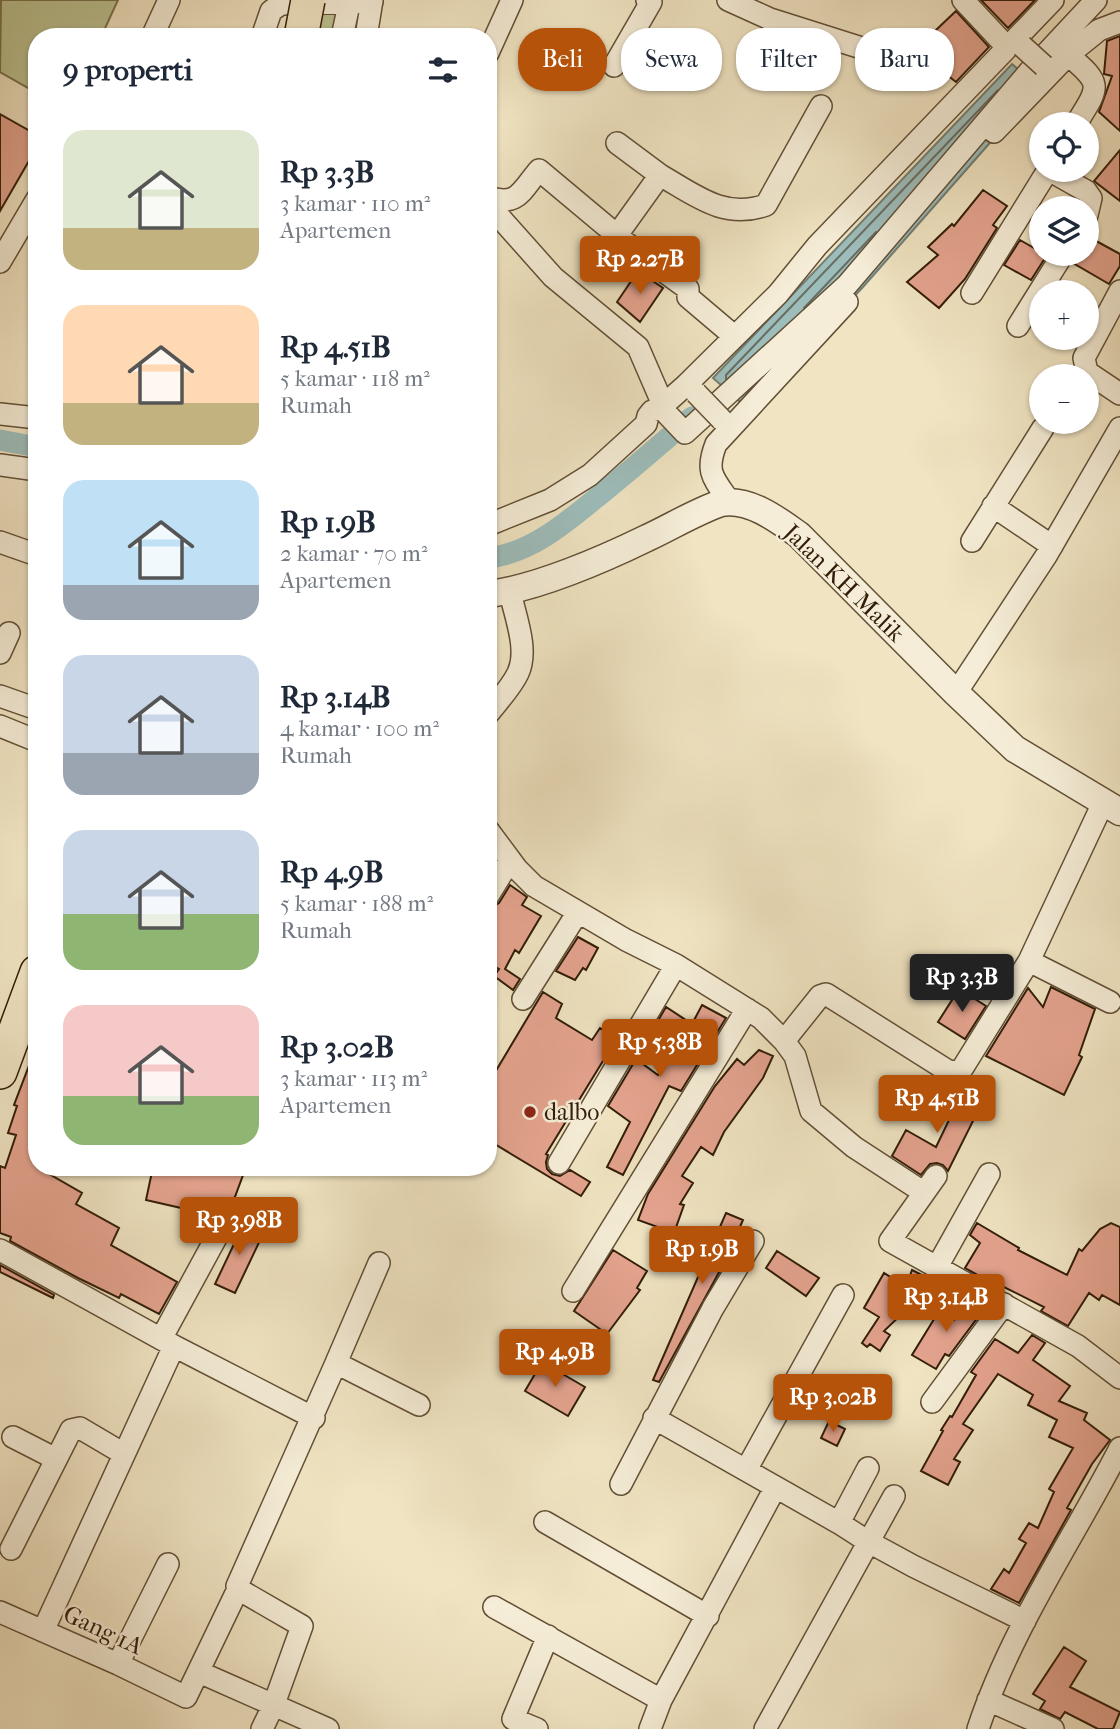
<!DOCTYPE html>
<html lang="id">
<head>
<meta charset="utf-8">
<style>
  :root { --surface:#fff; --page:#f6f6f7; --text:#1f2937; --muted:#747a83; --accent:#b45309 }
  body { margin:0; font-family:"IM FELL French Canon",serif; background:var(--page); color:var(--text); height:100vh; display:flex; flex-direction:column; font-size:26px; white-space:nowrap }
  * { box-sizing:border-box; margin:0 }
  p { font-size:23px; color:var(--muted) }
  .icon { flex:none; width:38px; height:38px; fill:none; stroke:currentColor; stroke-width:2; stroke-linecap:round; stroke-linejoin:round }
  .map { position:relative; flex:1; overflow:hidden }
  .drawer { position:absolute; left:28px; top:28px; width:469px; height:1148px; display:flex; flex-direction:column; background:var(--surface); border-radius:28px; box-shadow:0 2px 5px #0004 }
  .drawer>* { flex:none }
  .banner { position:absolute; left:518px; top:28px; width:497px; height:63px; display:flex; gap:14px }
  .buttons { position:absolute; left:1029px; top:112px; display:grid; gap:14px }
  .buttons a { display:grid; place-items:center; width:70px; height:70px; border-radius:50%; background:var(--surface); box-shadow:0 2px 5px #0004; font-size:35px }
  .price { position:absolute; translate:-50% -60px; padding:0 16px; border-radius:7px; background:var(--accent); color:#fff; font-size:23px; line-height:46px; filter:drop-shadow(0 2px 4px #0008) }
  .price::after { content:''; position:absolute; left:50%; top:42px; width:21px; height:16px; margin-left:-10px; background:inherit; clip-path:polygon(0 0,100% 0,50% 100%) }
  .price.selected { background:#222; color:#fff }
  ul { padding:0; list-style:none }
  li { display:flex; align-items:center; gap:21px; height:175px; padding:0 35px }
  li span { display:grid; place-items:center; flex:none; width:196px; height:140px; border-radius:21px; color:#555 }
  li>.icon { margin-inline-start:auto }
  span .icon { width:84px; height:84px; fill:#fffc; stroke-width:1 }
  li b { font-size:30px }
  h2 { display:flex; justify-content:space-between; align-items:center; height:84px; padding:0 35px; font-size:30px }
  .pill { padding:0 24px; border-radius:28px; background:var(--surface); box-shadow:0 2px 5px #0004; font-size:24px; line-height:63px }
  .pill.selected { background:var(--accent); color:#fff }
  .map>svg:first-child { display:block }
</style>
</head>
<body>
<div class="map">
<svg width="1120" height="1729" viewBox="0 0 1120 1729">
  <rect width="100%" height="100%" fill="#f0e4c2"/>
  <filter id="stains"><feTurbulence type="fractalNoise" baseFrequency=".00286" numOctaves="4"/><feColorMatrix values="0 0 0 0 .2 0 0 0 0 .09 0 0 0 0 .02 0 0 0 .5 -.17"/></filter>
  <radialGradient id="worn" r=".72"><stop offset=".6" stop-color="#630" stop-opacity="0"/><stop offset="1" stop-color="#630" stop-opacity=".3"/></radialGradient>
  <path fill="#bcc392" stroke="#77704d" stroke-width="2" d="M1,0h117l-17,37h-64v56l-37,-21z
    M318,9l18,1 14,27h-37z"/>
  <path fill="#9dbdbb" stroke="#727d73" stroke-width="2" d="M1012,64l27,23 -176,200 -115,122 -35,-31z"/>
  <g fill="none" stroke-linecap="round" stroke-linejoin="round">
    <path stroke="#686d62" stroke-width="2" d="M804,308l72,-76
      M726,379v-4l272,-285"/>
    <path stroke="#9dbdbb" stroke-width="21" d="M0,440l37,7
      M488,558c44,-5 80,-37 113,-64 31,-25 61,-51 91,-77"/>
  </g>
  <path fill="#e4a38e" stroke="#321d08" stroke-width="2" d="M981,0h54l-27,28z
    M956,11l33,36 -33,35 -41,-32z
    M1120,36v95l-21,-19 13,-36 -8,-2 3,-33z
    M0,114l37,21v12l-37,64z
    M1120,150v51l-26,-20z
    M983,190l24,16 -14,19 4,3 -32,51 -26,29 -32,-26 31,-27 -10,-8 24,-23 2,2z
    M1087,236l33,18v12l-11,18 -36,-21 3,-9h11z
    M1020,240l21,12v2l6,1 -16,25 -27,-15z
    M638,271l25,17 -23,34 -23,-20z
    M510,885l17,12 -5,8 19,11 -22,37 -4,-3 -10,19 15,10 -7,11 -19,-14 5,-7 -11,-6v-54l11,-6z
    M578,937l20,11 -12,22 -3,-2 -8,12 -19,-9z
    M1051,987l44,22 -16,46 3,2 -18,38 -78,-39 42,-68 15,19z
    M959,989l27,17 -21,33 -27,-17z
    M543,992l19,12 -6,14 36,22 8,-12 17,10 -71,116 2,1 -2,7 1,7 5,5 8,2 10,-6 20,12 -9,14 -93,-56v-56z
    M702,1005l24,13 -45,73 -12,-5 -46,89 -16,-8 23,-45 -22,-16 28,-47 22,16 23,-35 -25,-16 10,-17 26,17z
    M35,1050h2v117l45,26 -6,11 43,24 -8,17 66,37 -18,32 -38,-20 -2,4 -41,-20 -68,-37 1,-4 -11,-4v-67l5,2 11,-33 -8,-2 9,-27 -3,-1z
    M759,1050l14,6 -10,22 -39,54 -11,23 -12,-8 -19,29 11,7 -13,21 4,1 -10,28 -36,-13 10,-26 67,-108 22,-27 7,6z
    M931,1087l47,24 -30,60 -5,-6 -6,-2 -7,1 -9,11 -29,-19 14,-26 30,17 14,-29 -28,-14z
    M153,1167h93l-17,46 -12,1 -9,11 -27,-17 -35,-8z
    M726,1213l17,7 -20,45 -64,117 -6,-2z
    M235,1221l28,13 -28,59 -20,-9 20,-42 -5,-3 5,-8z
    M977,1223l42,25 -1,2 49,25 12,-26 3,2 18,-22 11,-6 9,4v78l-18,-10 -3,5 -10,-7 -21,33 -27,-15 3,-4 -42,-21 -1,2 -36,-20 15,-25 -10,-8z
    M613,1250l34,21 -10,17 3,2 -33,44 -33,-23z
    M777,1251l42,27 -13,18 -40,-28z
    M0,1265l54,30 -1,3 -53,-26z
    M912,1270l20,10 -3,8 -45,43 6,4 -10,16 -10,-7 -3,3 -5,-4 17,-26 -15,-9 20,-35 22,14z
    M967,1299l17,10 -35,47 -4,-2 -9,15 -24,-14 27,-44 15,9z
    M1032,1335l13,8 -12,17 37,26 -11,15 28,12 -3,7 26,20 -18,24 -25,44 4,2 -52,93 -28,-14 13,-20 5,4 17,-30 -7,-4 10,-16 9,5 16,-36 -5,-3 24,-41 -24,-11 8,-17 -29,-15 5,-10 -35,-21 -35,50 10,6 -19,29 6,3 -12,23 -27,-14 22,-40 -2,-1 9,-14 2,1 24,-42 -5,-3 24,-33 23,14z
    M542,1362l43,25 -17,29 -43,-25z
    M829,1421l16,8 -8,17 -16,-8z
    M1064,1647l22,14 -16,26 50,25 -7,17h-15l-33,-17 -5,7 -20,-10 5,-8 -12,-7z"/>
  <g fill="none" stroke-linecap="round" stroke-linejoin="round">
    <g stroke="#624f36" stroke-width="24">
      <path id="minor" d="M728,0l42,19 98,31
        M963,0l43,46
        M152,37l17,-37
        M262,37l9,-26 10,-7 91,-2
        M342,37l8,-37
        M366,37l6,-37
        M488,53l24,-53
        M1068,55c35,29 32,31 8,69
        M614,66l37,-64 -4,-2
        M994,132l74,-77 31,-25 21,-8
        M617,143l43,32
        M1049,170l37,21 5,7 -4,17
        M488,197c30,10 33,-6 51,-27l98,82 51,37v8l46,39
        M488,204l65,73 85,70 29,67 18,19 162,-148 182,-213 67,-72
        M617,235l43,-60c35,20 64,45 106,30l55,-99
        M0,262l37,-63
        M1120,291l-36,67 3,14 33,22
        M972,293l76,-123
        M1018,326l45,-72
        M0,414l37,4
        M0,465l37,5
        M730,502c-17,-24 -25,-30 -14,-58l131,-142
        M993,506l59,40
        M488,525l62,-25 40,-25 56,-51 2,-8 4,-5 7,-2 27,-24 92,-91 39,-48 236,-246
        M972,541l71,-113
        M0,542l37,13
        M0,653l9,-20
        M956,693l90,-137 74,-128
        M0,696l37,13
        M488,714c10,-13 23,-26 30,-41 11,-23 -3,-57 -8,-81
        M0,726l37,15
        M488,830l29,39 17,17 92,54 50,25 85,53 23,23 11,15 16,55 43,36 69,45
        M488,896l22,-36
        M1029,961l81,41
        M523,999l55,-87
        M784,1041l36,-45 6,-2 122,77 10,1 4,-3 67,-108 74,-158
        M559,1163l117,-198
        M936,1176l-46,65 188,105 42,32
        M0,1250l174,96 140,72
        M937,1267l52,-93
        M573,1291l174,-282
        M161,1339l62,-114
        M336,1363l43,-100
        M932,1402l72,-98
        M654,1418l185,105 28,18 46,25 112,55
        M13,1437l43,22
        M746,1470l97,-175
        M621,1484l92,-176 40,-67
        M545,1522l163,94
        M839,1523l29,-55
        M11,1549l60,-119 9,-2 44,26
        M494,1607l167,93
        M0,1612l118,52 68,33 52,-108
        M43,1631l131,-285
        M118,1664l50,-100
        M199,1672l129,57
        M988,1700l65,29
        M262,1729l12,-25 28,-78 -64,-37 -1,-3 99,-223 83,42
        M537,1729l-24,-10 35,-83
        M650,1729l11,-29 114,-212
        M765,1729l129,-233
        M978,1729c33,-100 94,-188 142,-281"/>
    </g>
    <g stroke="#624f36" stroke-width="29">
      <path id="tertiary" d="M488,594c47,-5 116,-35 159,-56 24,-11 48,-26 74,-35 28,-5 56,16 78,32l157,158 59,56 105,63"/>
    </g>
    <g stroke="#321d08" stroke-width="36">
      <path id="primary" d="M0,1072l37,-100"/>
    </g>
    <use href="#minor" stroke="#f5edd7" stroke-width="21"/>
    <use href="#tertiary" stroke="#f5edd7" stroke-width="26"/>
    <use href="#primary" stroke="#f0e4c2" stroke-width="33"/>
    <g stroke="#624f36" stroke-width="24" stroke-linecap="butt">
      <path id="minor-bridge" d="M1022,46l22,20
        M696,393l26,27"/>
    </g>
    <g stroke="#321d08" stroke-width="36" stroke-linecap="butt">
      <path id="primary-bridge" d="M301,37l7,-37"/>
    </g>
    <use href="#minor-bridge" stroke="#f5edd7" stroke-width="21"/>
    <use href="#primary-bridge" stroke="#f0e4c2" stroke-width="33"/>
  </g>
  <circle fill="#8f2418" stroke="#f5edd7" stroke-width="2.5" cx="530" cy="1112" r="7"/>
  <g text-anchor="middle" stroke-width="5" stroke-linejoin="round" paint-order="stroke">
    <g font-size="24" fill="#321d08" stroke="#f5edd7">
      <text transform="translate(844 583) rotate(44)" y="8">Jalan KH Malik</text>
      <text transform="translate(103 1630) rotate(25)" y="8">Gang 1A</text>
    </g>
    <g font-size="24" fill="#321d08" stroke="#f5edd7" text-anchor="start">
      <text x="544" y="1120">dalbo</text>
    </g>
  </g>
  <rect width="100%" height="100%" filter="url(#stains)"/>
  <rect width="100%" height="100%" fill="url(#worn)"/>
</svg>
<div class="buttons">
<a><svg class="icon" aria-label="locate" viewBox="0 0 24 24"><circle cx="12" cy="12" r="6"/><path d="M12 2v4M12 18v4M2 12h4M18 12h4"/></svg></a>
<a><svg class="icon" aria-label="layers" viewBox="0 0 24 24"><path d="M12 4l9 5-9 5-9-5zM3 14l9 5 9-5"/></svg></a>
<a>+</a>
<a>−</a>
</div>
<b class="price" style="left:640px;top:296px">Rp 2.27B</b>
<b class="price selected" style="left:962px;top:1014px">Rp 3.3B</b>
<b class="price" style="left:660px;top:1079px">Rp 5.38B</b>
<b class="price" style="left:937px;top:1135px">Rp 4.51B</b>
<b class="price" style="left:239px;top:1257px">Rp 3.98B</b>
<b class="price" style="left:702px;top:1286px">Rp 1.9B</b>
<b class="price" style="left:946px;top:1334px">Rp 3.14B</b>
<b class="price" style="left:555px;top:1389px">Rp 4.9B</b>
<b class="price" style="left:833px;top:1434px">Rp 3.02B</b>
<div class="banner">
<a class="pill selected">Beli</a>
<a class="pill">Sewa</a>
<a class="pill">Filter</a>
<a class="pill">Baru</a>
</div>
<section class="drawer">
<h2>9 properti<svg class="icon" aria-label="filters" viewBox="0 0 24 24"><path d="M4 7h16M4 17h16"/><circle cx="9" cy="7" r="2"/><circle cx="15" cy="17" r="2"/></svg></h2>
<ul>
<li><span style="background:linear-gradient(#dfe7d0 70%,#c2b280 0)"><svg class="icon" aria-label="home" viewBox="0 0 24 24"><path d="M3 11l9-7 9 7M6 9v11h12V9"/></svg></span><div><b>Rp 3.3B</b><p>3 kamar · 110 m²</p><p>Apartemen</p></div></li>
<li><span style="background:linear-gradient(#ffd9b3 70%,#c2b280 0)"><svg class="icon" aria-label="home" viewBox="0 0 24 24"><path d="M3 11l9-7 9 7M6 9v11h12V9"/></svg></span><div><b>Rp 4.51B</b><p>5 kamar · 118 m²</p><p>Rumah</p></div></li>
<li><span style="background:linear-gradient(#bfe0f5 75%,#9aa5b1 0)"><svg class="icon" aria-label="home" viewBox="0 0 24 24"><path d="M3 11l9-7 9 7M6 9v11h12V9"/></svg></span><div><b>Rp 1.9B</b><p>2 kamar · 70 m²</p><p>Apartemen</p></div></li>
<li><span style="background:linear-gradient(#c9d6e8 70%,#9aa5b1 0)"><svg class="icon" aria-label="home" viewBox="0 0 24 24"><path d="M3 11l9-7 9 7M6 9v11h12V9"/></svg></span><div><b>Rp 3.14B</b><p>4 kamar · 100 m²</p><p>Rumah</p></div></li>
<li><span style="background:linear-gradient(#c9d6e8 60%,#8fb573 0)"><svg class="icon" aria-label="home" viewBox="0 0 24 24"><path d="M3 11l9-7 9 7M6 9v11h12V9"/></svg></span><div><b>Rp 4.9B</b><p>5 kamar · 188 m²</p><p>Rumah</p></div></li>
<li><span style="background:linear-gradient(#f6c9c9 65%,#8fb573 0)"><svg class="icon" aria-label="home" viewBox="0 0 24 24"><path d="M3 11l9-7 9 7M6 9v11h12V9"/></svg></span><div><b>Rp 3.02B</b><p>3 kamar · 113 m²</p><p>Apartemen</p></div></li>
</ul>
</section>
</div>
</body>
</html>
